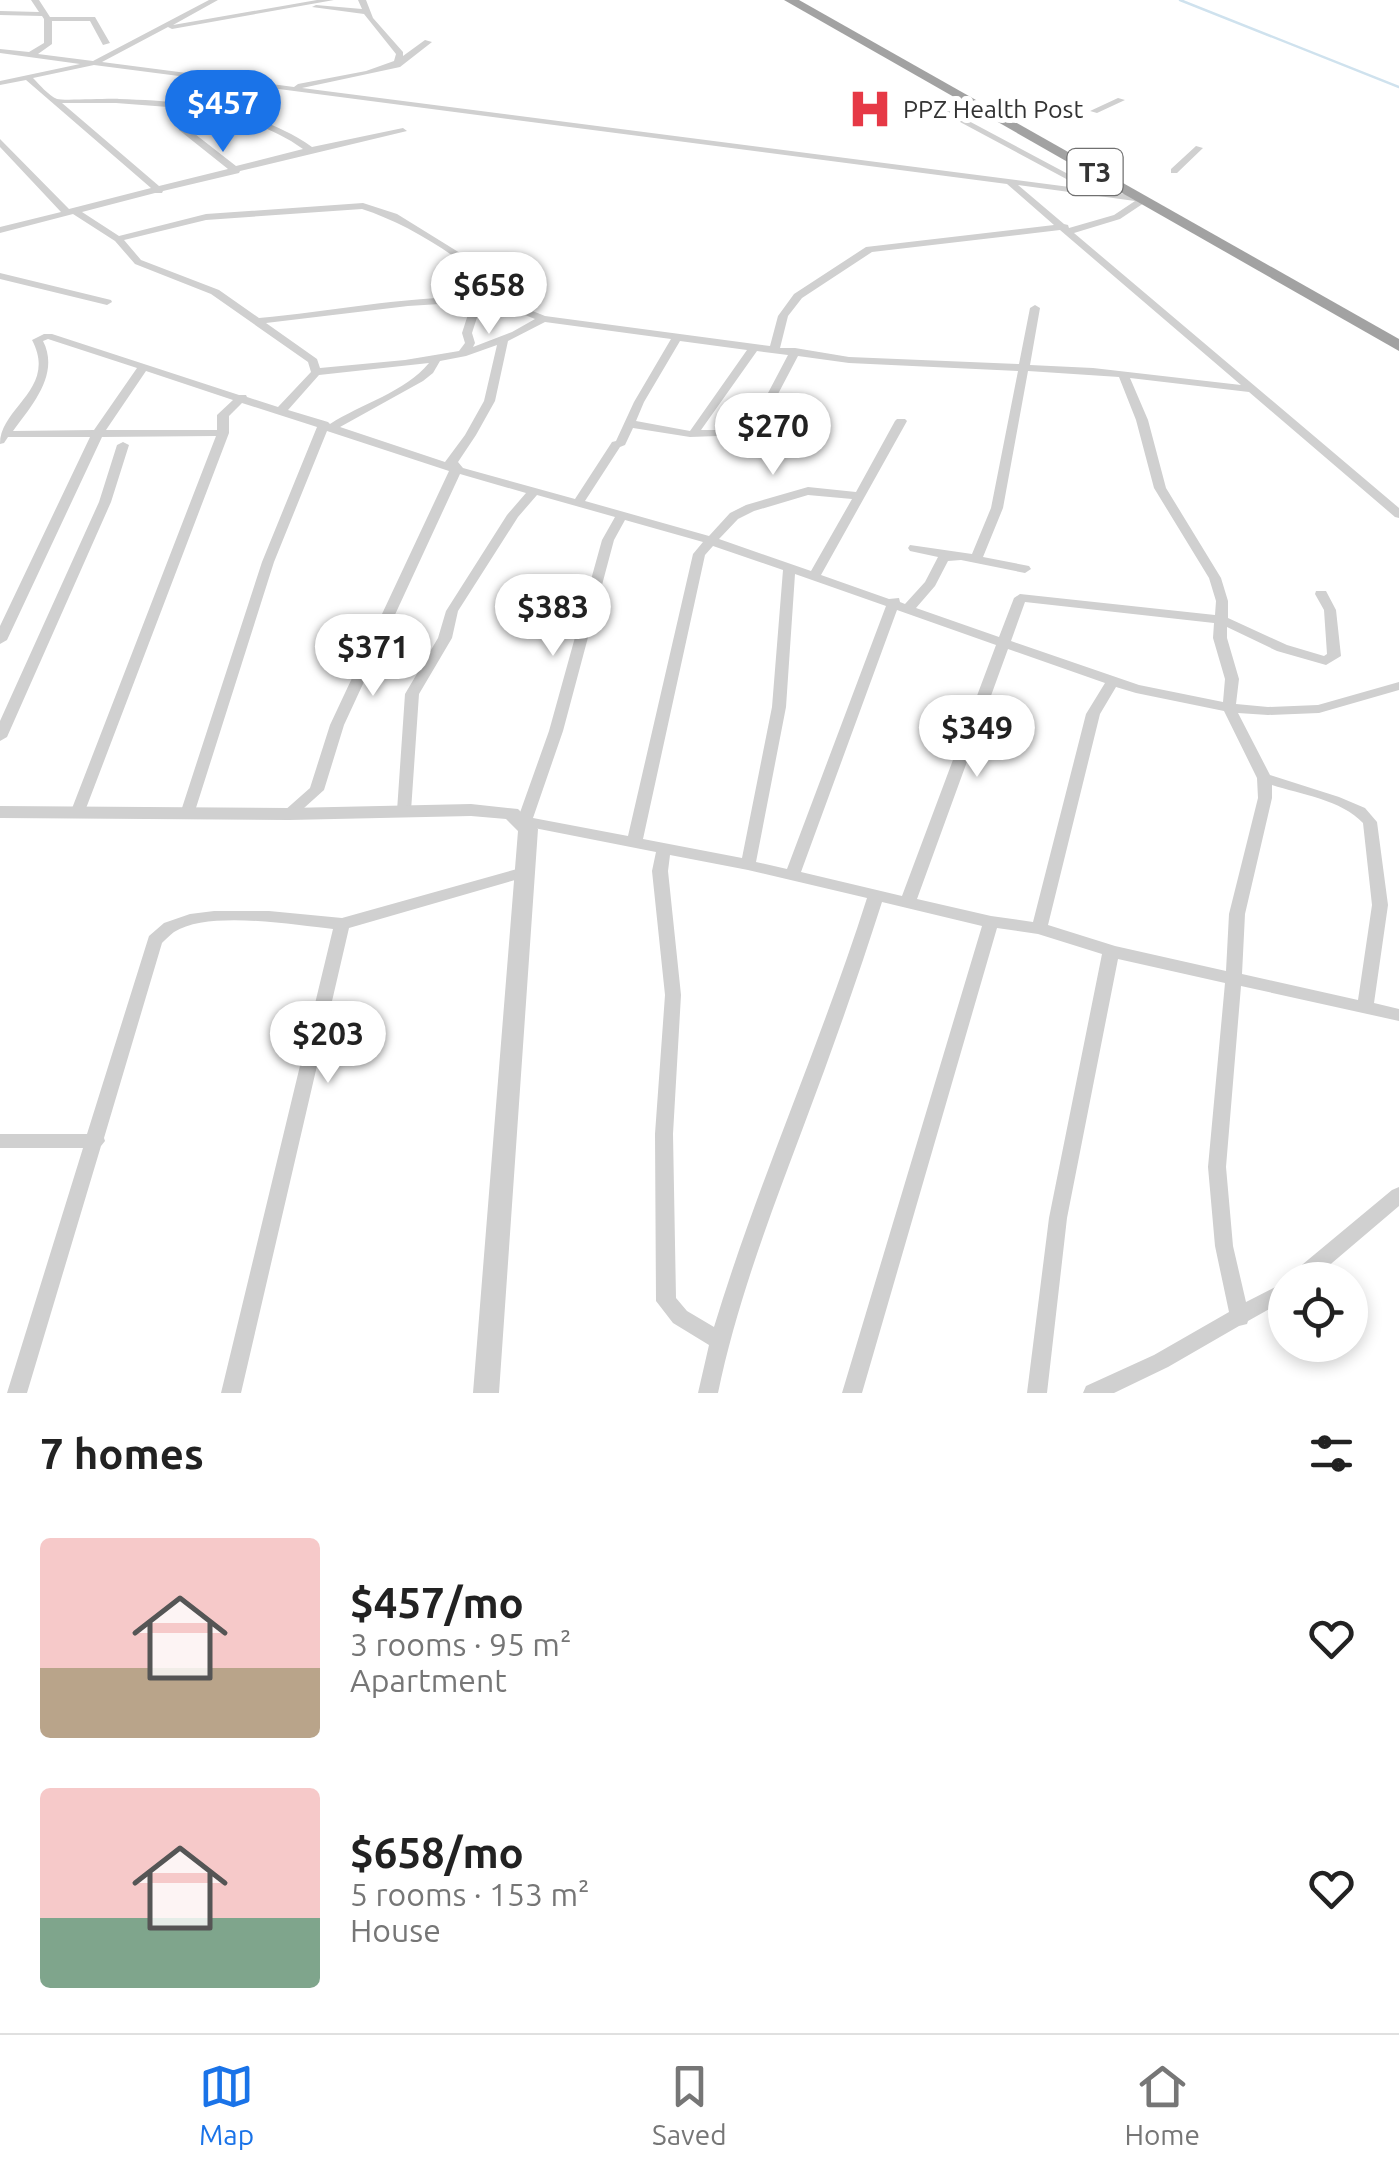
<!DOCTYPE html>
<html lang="en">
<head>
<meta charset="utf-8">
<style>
  :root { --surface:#fff; --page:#f6f6f6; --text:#222; --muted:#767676; --line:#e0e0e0; --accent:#1a73e8 }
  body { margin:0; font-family:Ubuntu,sans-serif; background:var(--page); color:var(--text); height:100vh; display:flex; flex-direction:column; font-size:38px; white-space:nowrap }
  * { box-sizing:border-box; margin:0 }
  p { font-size:32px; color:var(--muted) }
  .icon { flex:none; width:55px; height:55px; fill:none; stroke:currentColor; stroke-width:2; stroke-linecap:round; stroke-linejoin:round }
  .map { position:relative; height:1393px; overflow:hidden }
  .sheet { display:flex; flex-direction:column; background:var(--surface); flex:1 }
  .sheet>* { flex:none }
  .tools { position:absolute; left:1268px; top:1262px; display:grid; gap:20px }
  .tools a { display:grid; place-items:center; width:100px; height:100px; border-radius:50%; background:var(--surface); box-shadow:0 5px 15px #0003; font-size:50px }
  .price { position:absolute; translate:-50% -85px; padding:0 22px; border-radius:35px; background:#fff; color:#222; font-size:32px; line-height:65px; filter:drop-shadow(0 2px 5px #0008) }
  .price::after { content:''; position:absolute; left:50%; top:60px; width:30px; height:22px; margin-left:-15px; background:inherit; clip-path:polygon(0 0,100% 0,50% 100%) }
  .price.on { background:var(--accent); color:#fff }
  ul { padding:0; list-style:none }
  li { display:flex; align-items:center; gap:30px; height:250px; padding:0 40px }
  li span { display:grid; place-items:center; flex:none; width:280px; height:200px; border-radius:10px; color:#555 }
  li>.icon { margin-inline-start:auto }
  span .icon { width:120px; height:120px; fill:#fffc; stroke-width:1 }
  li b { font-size:42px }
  h2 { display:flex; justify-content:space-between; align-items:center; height:120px; padding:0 40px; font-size:42px }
  .tab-bar { display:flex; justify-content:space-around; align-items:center; height:140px; border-top:2px solid var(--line); background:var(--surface); font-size:28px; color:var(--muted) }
  .tab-bar a { display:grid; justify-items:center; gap:5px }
  .tab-bar .on { color:var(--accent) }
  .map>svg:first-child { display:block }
</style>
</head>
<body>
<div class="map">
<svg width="1399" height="1393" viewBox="0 0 1399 1393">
  <rect width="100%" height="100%" fill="#fff"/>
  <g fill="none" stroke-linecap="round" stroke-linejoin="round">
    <path stroke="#cfe2ee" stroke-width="2.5" d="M1180,0l219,87"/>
    <path fill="#d0d0d0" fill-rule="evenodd" d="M31,0h8l11,17h45l15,26 -7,2 -13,-24h-38v23l-14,10 55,7 116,-61h9l-45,25 144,-25h17l-162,29 -4,-2 -66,35 192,25 4,-3 68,-13 28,-10 2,-7 -32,-40 -52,-7 4,-2 46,4 -4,-9h8l7,18 30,34v4l22,-16 7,2 -32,25 -98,21 783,101 -138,-74v-4h3l148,79 49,7v4l-27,18 -46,14 325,275v10l-4,-1 -146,-125 -119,-14 18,42 18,68 55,90 7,23v17l59,27 37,11 3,-2 -3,-44 -9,-16 1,-3h10l10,19 5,46 -15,9 -49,-14 -50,-24v11l12,41 -3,25 32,3 50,-2 81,-23v8l-80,23 -51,2 -30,-2 32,62 69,22 26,11 12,14 11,83 -14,98 25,6v12l-158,-35 -15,181 7,79 13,56 39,-20v18l-37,21 -1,3 -8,2 -71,41 -54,26h-31l3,-7 68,-31 75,-43 -14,-66 -7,-79 17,-184 -107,-24 -51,259 -20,175h-20l22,-175 53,-264 -64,-20 -41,-6 -135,465h-20l140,-467 -100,-24c-24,75 -50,149 -78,223 -33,88 -67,176 -86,268h-20l11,-48 -36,-22 -17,-22 -1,-167 10,-139 -13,-124 4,-19 -132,-26 -7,-5 32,-90 53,-191 13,-23 -78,-22 -19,22 -60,94 -6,27 -33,56 -8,117 -7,5 -5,-2 -2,-3 8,-117 33,-56 8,-27 61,-96 19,-22 -66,-19 -116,251 -20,65 -30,27h-10l-2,-3 2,-3 26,-23 20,-63 119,-254 -122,-40 -53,131 -79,249 -7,5 -5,-2 -2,-3 81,-249 55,-135 -75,-24 -13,13v17l-144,378 -7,5 -5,-2 -2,-3 145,-375 -114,1 -95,203 -7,4v-18l90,-189h-82l-4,6 -4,1c0,-37 58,-55 32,-104l12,-6h8l187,61h7l1,2 31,10 33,-35 -3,-10 -97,-68 -76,-30 -20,-23 -42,-27 -73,19v-6l61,-15 -61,-65v-8l69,70 82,-21 -125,-108 -26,5v-4l80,-17 -80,-11v-4l29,3 15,-9v-24l-2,-3 -42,-1v-4l39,1zM94,65l913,119 47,41 -188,22 -72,47 -16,22 -8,30 -225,-30 -43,-17 1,-11 -22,-22 -84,-52 -34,-11 -157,11 -87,22 -37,-24 73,-19h7l1,-2 76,-18 1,-2 167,-40 -4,-3 -91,19c-56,-39 -126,-46 -193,-48 -11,-1 -55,2 -62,0 -8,-3 -18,-15 -24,-21zM62,103h54l65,5 -6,9 4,13 49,39 -69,17zM189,109c42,7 79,15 114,40l-67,17 -50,-39 -3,-10zM1018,185l117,16 -21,14 -45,13 -1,-3 -4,-1zM362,209c44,14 98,47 131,80l-1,8c-77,-3 -156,14 -233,21l-40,-28 -78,-30 -17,-20 82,-20zM1060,230l181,155 -148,-17 -63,-3 10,-57 -5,-3 -5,3 -11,56 -170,-7 -54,-9h-15l8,-32 14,-18 70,-46zM472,302l-10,31 3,10 -6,8 -54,9 -85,8 -3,-9 -51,-36 142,-17zM482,302l13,1 40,16 -23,13 -39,15 2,-4 -3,-10zM545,322l126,17 -37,63 -18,39 -4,1 -37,57 -112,-31 -5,-6 18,-27 19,-34 13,-60zM48,339l89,29 -43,62 -81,1c19,-26 47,-57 30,-90zM680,341l67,9 -57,81 -54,-10 8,-19zM497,345l-13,56 -19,34 -20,27 -105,-35 83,-46 10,-8 7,-12 26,-5zM757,351l31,4 -20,38 -30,37h-37zM798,356l51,7 169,8 -27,137 -19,46 -62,-9 -2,3 2,3 28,6 -13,25 -20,22 -5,-2 -1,-4 -10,1 -68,-24 86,-154 -2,-2h-8l-2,2 -39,71 -48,-5 -62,18 -16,8 -21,23 -124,-35 35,-54 5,-2 8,-17 57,9 55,-2 33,-41zM429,363c-24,29 -68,41 -99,61l-2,-2 -40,-12 31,-35zM146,371l87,29 -16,15v15h-111zM1028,371l91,6 17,43 18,68 55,90 7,23 -1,14 -195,-21 -6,4 -15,39 -83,-29 19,-22 13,-25 13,-1 64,13 6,-4 -2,-3 -46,-9 20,-49zM808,495l44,4 -41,72 -92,-32 19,-20 16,-8zM625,520l78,22 -10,12 -65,282 -95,-18 30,-87 51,-191zM713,546l70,24 -11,137 -30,151 -99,-19 62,-284zM795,574l91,32 -99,263 -31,-7 30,-155zM1025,602l189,21 -1,15 12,41 -2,23 -84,-17 -128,-44zM897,610l99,35 -94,251 -101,-24zM1008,649l97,34 -19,31 -53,208 -42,-6 -74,-17zM1116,687l20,6 88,18 33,67 1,20 -29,116 -3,57 -111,-25 -67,-21 52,-211zM1272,785c28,9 70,15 91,38l9,82 -14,95 -116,-26 3,-60 27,-116zM670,855l78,15 119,28c-46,145 -109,284 -153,429l-27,-16 -11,-13 -3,-164 8,-139 -13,-124z
      M1118,98l7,2 -28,13 -7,-2z
      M1196,146l7,2 -26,25h-6v-4z
      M0,273l111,27 1,2 -5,3 -107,-26z
      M123,442l6,3 -18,57 -104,235 -7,4v-20l99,-219 18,-57z
      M524,867l5,1 3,4 -3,4 -180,52 -108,465h-20l112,-464c-40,-4 -124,-19 -159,3 -4,3 -8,7 -12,11l-58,195 1,3 -4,5 -74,247h-20l76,-245h-83v-14h87l62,-198 15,-13 26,-9 24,-3h55l73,7z
      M1399,1187v19l-87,74h-24l3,-6 101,-84z"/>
    <path fill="#d0d0d0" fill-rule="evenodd" d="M471,804l47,5 20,20 -39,564h-26l45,-562 -12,-12 -35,-3 -182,4 -289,-2v-12l289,2z"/>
    <path fill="#a2a2a2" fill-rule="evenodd" d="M784,0h15l600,339v12z"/>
  </g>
  <defs>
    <g id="hospital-bare" transform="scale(3.45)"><path d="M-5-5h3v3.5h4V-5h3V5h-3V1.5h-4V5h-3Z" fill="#e63946" stroke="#fff" stroke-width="2.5" paint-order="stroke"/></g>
  </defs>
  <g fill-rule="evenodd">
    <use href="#hospital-bare" x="870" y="109"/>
  </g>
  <g text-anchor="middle" stroke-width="10" stroke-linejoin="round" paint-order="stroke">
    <g font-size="25" fill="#333" stroke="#fff" text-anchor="start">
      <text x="903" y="118">PPZ Health Post</text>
    </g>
    <rect fill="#fff" stroke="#707070" stroke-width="2.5" x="1067.5" y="149" width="55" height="46" rx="8"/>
    <g font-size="28" font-weight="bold" fill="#333">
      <text x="1095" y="182">T3</text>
    </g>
  </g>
</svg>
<div class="tools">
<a><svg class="icon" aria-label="locate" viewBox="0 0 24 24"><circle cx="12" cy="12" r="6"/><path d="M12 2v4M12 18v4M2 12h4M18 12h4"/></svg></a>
</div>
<b class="price on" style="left:223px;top:155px">$457</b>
<b class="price" style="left:489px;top:337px">$658</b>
<b class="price" style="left:773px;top:478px">$270</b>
<b class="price" style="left:553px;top:659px">$383</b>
<b class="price" style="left:373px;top:699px">$371</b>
<b class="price" style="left:977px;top:780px">$349</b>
<b class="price" style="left:328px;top:1086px">$203</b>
</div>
<section class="sheet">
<h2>7 homes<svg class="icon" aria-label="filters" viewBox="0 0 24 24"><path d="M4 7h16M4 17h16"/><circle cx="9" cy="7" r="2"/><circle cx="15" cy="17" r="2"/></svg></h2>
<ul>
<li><span style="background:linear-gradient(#f6c9c9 65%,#b9a48a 0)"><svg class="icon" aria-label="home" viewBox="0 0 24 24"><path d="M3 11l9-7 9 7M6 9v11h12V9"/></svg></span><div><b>$457/mo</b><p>3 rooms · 95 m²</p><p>Apartment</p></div><svg class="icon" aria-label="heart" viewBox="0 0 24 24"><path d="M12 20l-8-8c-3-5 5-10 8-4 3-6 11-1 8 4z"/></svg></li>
<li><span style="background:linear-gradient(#f6c9c9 65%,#7fa58c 0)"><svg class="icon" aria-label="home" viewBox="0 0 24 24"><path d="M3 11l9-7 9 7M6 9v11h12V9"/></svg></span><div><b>$658/mo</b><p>5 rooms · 153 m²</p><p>House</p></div><svg class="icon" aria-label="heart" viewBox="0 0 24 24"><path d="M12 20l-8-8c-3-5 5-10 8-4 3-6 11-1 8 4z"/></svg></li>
</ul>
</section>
<nav class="tab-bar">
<a class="on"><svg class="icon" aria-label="map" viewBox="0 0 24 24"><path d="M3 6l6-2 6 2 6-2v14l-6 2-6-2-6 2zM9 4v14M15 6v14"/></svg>Map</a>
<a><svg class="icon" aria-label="saved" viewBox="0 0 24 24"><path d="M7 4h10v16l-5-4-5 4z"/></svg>Saved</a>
<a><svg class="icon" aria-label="home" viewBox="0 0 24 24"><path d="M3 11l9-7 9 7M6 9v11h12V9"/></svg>Home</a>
</nav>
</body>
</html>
